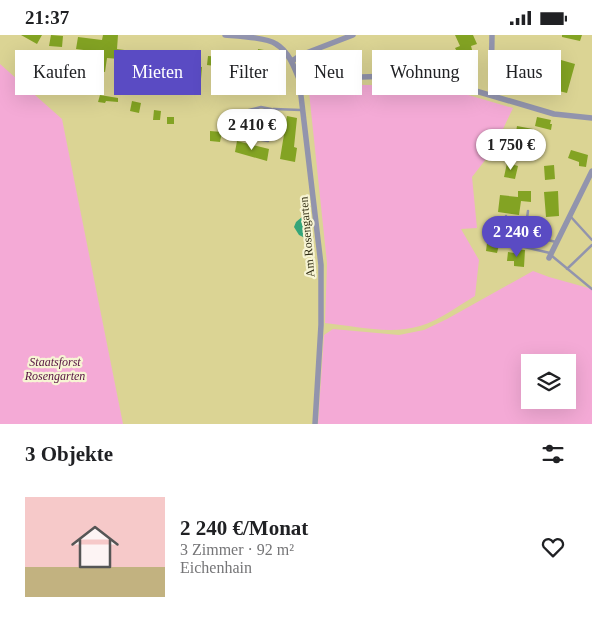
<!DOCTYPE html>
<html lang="de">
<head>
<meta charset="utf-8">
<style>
  :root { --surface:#fff; --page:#f2f2f2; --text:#202124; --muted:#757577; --accent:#5a4bc3 }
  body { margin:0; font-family:"Times New Roman",serif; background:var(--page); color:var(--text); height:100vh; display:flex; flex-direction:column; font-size:19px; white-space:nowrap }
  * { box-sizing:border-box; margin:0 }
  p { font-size:16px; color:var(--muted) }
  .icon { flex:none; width:28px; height:28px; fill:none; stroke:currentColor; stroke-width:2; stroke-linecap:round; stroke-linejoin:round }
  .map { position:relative; height:389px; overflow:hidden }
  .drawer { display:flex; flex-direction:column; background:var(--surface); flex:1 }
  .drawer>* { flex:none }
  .banner { position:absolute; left:15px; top:15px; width:562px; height:45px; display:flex; gap:10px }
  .buttons { position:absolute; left:521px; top:319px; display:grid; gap:10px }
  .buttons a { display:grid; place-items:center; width:55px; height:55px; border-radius:0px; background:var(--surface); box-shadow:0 5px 20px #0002; font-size:25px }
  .price { position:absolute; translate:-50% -42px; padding:0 11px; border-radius:18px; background:#fff; color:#222; font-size:16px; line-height:32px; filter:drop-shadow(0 1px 2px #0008) }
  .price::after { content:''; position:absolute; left:50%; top:30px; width:15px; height:11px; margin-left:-8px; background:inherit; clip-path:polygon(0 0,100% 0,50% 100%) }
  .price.current { background:var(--accent); color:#fff }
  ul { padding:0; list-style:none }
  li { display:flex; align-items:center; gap:15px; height:125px; padding:0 25px }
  li span { display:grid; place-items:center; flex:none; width:140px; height:100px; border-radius:0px; color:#555 }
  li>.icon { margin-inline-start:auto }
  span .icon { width:60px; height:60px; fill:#fffc; stroke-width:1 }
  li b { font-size:21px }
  h2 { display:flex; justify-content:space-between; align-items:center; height:60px; padding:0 25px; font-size:21px }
  .pill { padding:0 18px; border-radius:0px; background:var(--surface); box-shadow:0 5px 20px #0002; font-size:18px; line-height:45px }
  .pill.current { background:var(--accent); color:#fff }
  .status { display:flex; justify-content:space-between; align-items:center; height:35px; padding:0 25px; background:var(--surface); direction:ltr }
  .status svg { height:14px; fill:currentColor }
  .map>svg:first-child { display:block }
</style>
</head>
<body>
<div class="status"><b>21:37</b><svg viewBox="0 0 49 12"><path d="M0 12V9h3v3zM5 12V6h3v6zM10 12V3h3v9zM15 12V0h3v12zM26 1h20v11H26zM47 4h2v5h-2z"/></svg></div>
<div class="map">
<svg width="592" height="389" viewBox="0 0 592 389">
  <rect width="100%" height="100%" fill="#dbd494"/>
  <path fill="#f4aad6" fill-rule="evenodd" d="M0,29l62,55 61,305h-123z
    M320,49l95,2 43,6 55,16 -20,42 -21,27 5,51 -16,1 18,31 -4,36c-17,10 -35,24 -55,30 -30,9 -65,0 -95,-3l2,-60 -18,-171z
    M533,236l16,6 43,12v135h-274l6,-89 9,-6 66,6 25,-5 23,-11zM530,328h38v37h-38z"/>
  <path fill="#34a579" d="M302,182l6,1 3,5v12l-6,3 -6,-3 -5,-8 2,-5z"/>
  <path fill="#83a323" d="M21,0h21l-5,9z
    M51,0l12,1 -1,11 -13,-1z
    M103,0h15l-1,14 15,2 -1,9 -24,-2 -2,14 -8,-1 2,-19 -23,-3 2,-12 24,3z
    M455,0h18l4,9 -6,2 6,23 -30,7 -3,-15 16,-4 -5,-9 5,-2z
    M562,0h20l-2,6 -18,-4z
    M258,14l6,1 -1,13 7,1 -1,10 -17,-2v6l-11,-1 1,-17 15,2z
    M145,15l14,1 -1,9h-5v3l-10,-1z
    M348,16l1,16 -11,1 -2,-16z
    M521,16l8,1 1,5h-5v7l-8,1v-3h-4l1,-10z
    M170,17l13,2v3h3l-1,6 -16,-2z
    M68,21l10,1 -1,9 -10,-1z
    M208,21l14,1 -2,14 -5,-1v-4l-8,-1z
    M547,21l28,8 -8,29 -29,-7z
    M192,31l10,1 -1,12 -11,-1z
    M153,35l11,1 -1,11 -11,-1z
    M514,37h7v2h10l1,10h-3v5l-8,1v-8h-7z
    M275,38l11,1 -1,10 -11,-1z
    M164,46l15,1 -1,9 -15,-1z
    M100,60l18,3v4l-12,-1 -1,2 -7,-1z
    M132,66l9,2 -2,10 -9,-2z
    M154,75l7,1 -1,9h-7z
    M224,81l11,2v3l6,1 -1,8 -18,-3z
    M287,81l10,2 -3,29 3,1 -2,14 -15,-3z
    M167,82h7v7h-7z
    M537,82l14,3 -1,4h2l-1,6 -16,-4z
    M517,91l16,3 -1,6 -16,-3z
    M210,96l12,1 -2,10 -10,-1z
    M528,105l16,3 -2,9 -15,-3z
    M237,106l32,8 -2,12 -32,-9z
    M571,115l17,5 -2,12 -7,-1v-4l-11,-4z
    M507,128l11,3 -3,13 -11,-2z
    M554,130l1,14 -10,1 -1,-14z
    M518,156h13v11l-10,-1 -2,14 -21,-3 2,-17 18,2z
    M558,156l1,25 -13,1 -2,-25z
    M514,184l7,1 -1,9 -6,-2z
    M513,198l7,2 -2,7 -9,-2v-6l4,1z
    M487,208l12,2 -2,8 -11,-2z
    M515,214l10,1 -1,17 -10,-1v-5h-7l1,-9 6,1z"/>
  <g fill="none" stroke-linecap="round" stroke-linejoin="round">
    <path stroke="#9294ad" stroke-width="2.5" d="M245,76l16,-4 10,2
      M268,106l-6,-1 -4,-4 3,-21 13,-6 27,1
      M528,176l-3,21 2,3 29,7
      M506,181l-1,10 1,2 18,5
      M571,182l21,23
      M503,207l47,11
      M552,221l40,33
      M567,234l25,-24"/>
    <path stroke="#9294ad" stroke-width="5.5" d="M225,0c12,1 41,2 51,9 12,7 18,22 23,35l22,186v60l-6,99
      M292,26l9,-6 52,-20
      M299,44l93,-3 67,10 95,28 38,4
      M491,60l1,-60
      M549,223l43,-87"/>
  </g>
  <g text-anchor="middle" stroke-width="4.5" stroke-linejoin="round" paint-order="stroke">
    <g font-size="12" fill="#2e2b11" stroke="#f7f4d4">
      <text transform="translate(307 202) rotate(-95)" y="4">Am Rosengarten</text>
    </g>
    <g font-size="12" font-style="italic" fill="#541340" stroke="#f7f4d4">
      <text x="55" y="331">Staatsforst<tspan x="55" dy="14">Rosengarten</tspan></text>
    </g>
  </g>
</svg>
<div class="buttons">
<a><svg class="icon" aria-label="layers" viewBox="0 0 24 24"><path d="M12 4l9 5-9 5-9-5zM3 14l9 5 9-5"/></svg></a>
</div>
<b class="price" style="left:252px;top:116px">2 410 €</b>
<b class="price" style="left:511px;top:136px">1 750 €</b>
<b class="price current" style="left:517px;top:223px">2 240 €</b>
<div class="banner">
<a class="pill">Kaufen</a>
<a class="pill current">Mieten</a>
<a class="pill">Filter</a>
<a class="pill">Neu</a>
<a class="pill">Wohnung</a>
<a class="pill">Haus</a>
</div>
</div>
<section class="drawer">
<h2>3 Objekte<svg class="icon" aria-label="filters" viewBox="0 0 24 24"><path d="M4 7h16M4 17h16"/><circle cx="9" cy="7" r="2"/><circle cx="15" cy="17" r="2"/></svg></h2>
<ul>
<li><span style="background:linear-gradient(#f6c9c9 70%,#c2b280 0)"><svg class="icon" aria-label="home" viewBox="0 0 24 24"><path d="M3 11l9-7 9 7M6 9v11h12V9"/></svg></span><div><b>2 240 €/Monat</b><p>3 Zimmer · 92 m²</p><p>Eichenhain</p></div><svg class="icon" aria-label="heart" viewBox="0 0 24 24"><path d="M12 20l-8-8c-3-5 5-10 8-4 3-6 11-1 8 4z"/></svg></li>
</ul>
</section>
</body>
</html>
